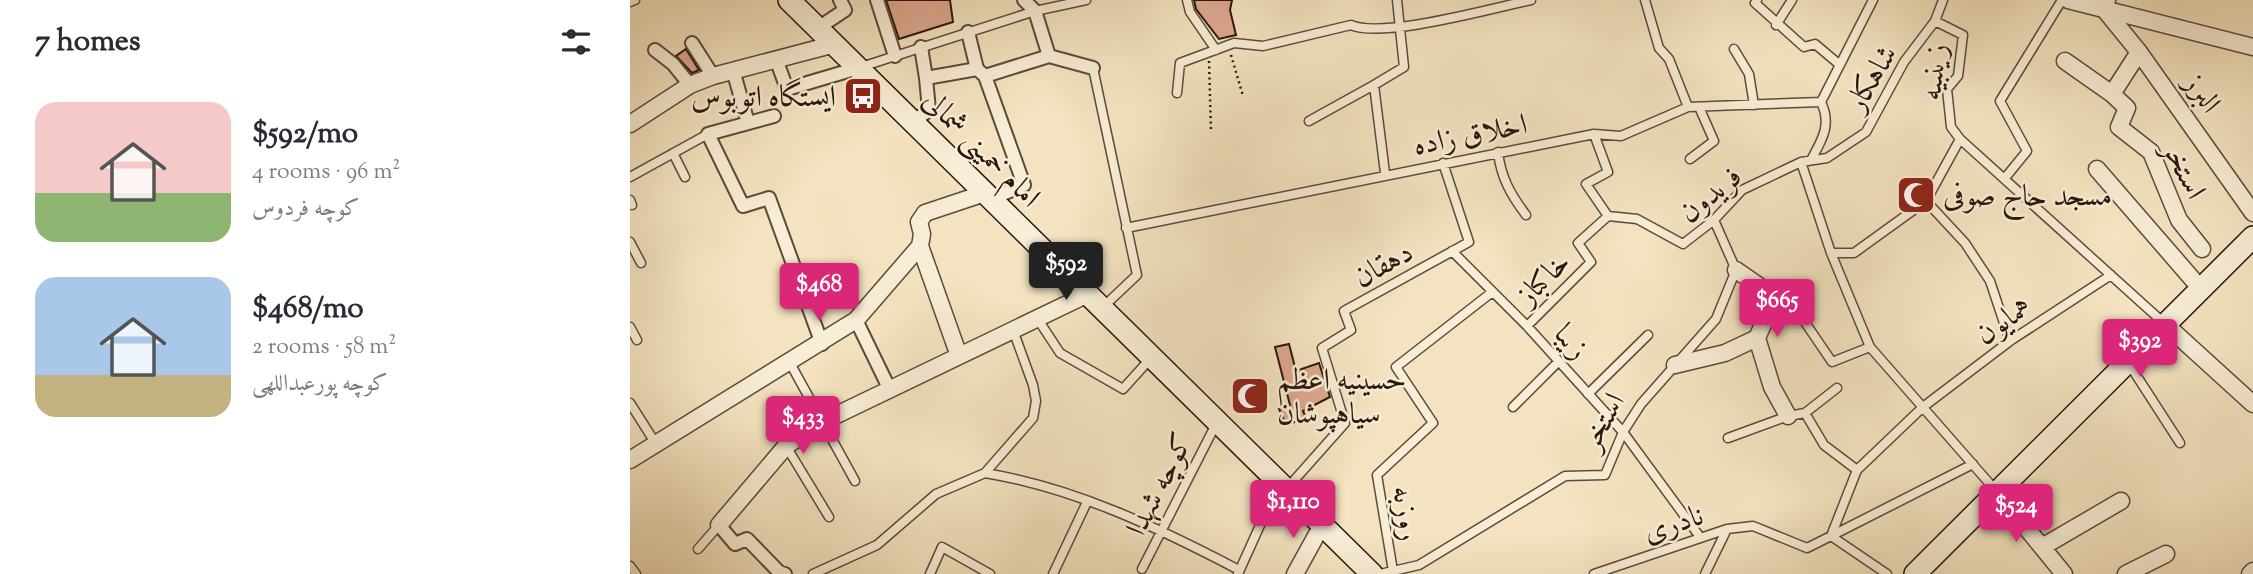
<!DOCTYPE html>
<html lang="en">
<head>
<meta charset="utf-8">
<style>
  :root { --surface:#fff; --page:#f2f2f3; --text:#2b2b33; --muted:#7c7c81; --accent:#db2777 }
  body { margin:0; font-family:"Sorts Mill Goudy",Amiri,serif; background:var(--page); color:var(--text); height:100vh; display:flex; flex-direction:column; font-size:26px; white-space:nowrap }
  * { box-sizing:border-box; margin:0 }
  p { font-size:23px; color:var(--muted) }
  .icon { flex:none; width:38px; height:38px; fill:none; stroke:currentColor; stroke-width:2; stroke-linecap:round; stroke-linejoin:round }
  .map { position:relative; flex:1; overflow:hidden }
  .drawer { display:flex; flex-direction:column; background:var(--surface); width:630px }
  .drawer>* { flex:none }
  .price { position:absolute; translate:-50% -60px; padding:0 16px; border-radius:7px; background:var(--accent); color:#fff; font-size:23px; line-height:46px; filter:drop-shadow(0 2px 4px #0008) }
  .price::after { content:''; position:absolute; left:50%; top:42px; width:21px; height:16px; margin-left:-10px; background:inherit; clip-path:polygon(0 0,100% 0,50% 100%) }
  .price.current { background:#222; color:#fff }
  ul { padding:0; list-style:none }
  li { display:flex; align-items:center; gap:21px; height:175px; padding:0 35px }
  li span { display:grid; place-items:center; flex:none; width:196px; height:140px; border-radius:21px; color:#555 }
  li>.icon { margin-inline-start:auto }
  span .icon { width:84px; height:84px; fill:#fffc; stroke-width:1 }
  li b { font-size:30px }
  h2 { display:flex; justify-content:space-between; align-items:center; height:84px; padding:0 35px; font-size:30px }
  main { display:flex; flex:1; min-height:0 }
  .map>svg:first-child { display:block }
</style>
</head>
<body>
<main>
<section class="drawer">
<h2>7 homes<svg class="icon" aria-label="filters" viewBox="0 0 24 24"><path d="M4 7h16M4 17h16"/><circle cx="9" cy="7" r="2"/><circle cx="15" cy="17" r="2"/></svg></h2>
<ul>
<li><span style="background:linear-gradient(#f6c9c9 65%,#8fb573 0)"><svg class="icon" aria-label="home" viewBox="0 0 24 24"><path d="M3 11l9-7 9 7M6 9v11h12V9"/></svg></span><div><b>$592/mo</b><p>4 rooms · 96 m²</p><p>کوچه فردوس</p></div></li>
<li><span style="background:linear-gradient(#a9c7e8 70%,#c2b280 0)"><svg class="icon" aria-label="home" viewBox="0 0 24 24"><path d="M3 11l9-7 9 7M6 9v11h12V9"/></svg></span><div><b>$468/mo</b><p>2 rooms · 58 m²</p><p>کوچه پورعبداللهی</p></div></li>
</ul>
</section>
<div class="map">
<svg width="1623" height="574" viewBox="0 0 1623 574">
  <rect width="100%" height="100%" fill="#f4e3c0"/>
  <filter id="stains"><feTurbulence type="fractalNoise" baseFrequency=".00286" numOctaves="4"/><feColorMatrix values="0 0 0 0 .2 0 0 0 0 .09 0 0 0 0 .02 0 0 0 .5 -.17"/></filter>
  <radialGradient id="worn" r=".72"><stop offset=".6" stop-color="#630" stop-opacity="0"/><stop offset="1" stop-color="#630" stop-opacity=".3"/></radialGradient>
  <path fill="#dda890" stroke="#29170c" stroke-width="2" d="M256,0h64l3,22 -54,17z
    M564,0h38l-2,10 6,25 -17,4 -23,-30z
    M56,49l13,21 -7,3 -16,-17z
    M659,344l7,27 23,-8 11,34 -27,14 3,7 -20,7 -7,-16 11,-4 -15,-58z"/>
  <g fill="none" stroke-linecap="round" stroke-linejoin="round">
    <g stroke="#5c4a39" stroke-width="11">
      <path id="service" d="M557,0l3,12 26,38
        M1015,0l14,48 10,11 19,48
        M1127,0l-2,3 49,44 11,-3 25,21
        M1313,0l-8,21 28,14 -5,41 -11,13 4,38 9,12 205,185
        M0,2l5,-2
        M1146,25l16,-25
        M1104,49l15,25 5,31
        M231,67l174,-56 51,-11
        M463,68l44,207 -35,33
        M547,93l3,-30 54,-20 29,3 88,-21c31,14 142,-17 180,-25
        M679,121l65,-36
        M868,152c3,26 13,43 28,63
        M43,153l12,24
        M1060,159l24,-18 -15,-34
        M1181,160c11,-20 21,-35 10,-58l52,-102
        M1171,162l30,91 39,94 127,145
        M755,173l-11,-88 30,-18 -7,-67
        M0,177l78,-43
        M1375,178l22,-27 -27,-50 62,-101
        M0,200l2,5
        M1296,201l39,42 25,38 20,60
        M978,216l29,3 46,25 31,-24 28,-30 59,-28 26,-4 39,-26 38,-70 31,-41
        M496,228l468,-94 27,2 67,-29 133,-5
        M0,242l11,21
        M822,251l75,75 96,106 77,105
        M1201,253h23l72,-52 34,-62
        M1145,297l23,15 34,50 38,-15
        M407,318l23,35 63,36 27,-30
        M897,326l64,-64 -13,-19 30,-27 -22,-32 22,-12 -14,-38
        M0,327l7,13
        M160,363l65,118
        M1499,364l51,79
        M958,394l60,-59
        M0,403l26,41
        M883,407l46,-46
        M1175,413l19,32 33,25
        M1098,438l60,-22 17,-3 32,-25
        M156,446l43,71
        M355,473c90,15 174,55 254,97
        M1201,536l26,-66 66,-63 87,-66 101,-66
        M1201,536l142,-72
        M68,549l21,-24
        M0,566l6,8
        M512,569l74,-145
        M763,571l-16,-96 56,-52 -37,-56 95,-74
        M183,574l64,-29 59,-51 49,-21 48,-55 3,-17 -3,-16 -20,-55
        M300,574l12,-27 48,27
        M423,574l34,-72
        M608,574l28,-62 79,-89 -23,-75 29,-18 -7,-19 125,-69 -26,-79
        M750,574l39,-9 146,-89 40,-1 18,-43 18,-28 75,-85 20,-49 -22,-50
        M964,574l133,-45
        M1075,574l22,-45 26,-3 54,22 24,-12 56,38"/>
    </g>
    <g stroke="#5c4a39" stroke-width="16">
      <path id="pedestrian" d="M247,0l18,56
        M394,0l11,11 14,45 44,12
        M188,28l27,-18 -5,-10
        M338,32l9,37
        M62,43l21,33
        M291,47l5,31
        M25,50l18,14 17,21
        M146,59l11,30 71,-21
        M103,70l15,53
        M355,76l39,109 -33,14
        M144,116l-66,18 35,72 26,-8 53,146
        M283,122l16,-12 -3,-32 51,-9 8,7 64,-20
        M226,320l34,70
        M89,525l16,19 12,-5 32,33 6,2"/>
    </g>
    <g stroke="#5c4a39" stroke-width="19">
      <path id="minor" d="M1438,0l185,47
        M1477,0l-3,9 35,43 114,161
        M1509,52l-27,42 15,14 -8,19 32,25 28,68 23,29
        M1435,61l47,33
        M0,124l60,-39 23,-9 122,-32
        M1467,169l104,120
        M290,246l39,110
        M1535,324l88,80
        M1127,338l15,49 16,29
        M1045,365l50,-12 32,-15 18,-41 -39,-27
        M0,460l226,-140 64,-74 2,-12 -3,-12 6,-9 60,-20
        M1367,492l67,82
        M89,525l67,-79 36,-24 266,-128
        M1412,547l79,-46
        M665,574l27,-49
        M1496,574l40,-20
        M1620,574l3,-3"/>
    </g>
    <g stroke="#29170c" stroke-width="24">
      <path id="secondary" d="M159,0l583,574
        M1285,574l338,-337"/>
    </g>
    <path stroke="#29170c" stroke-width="2.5" stroke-dasharray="2 3.5" stroke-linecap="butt" d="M601,55l12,41
      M579,61l2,70"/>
    <use href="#service" stroke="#f8edd6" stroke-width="8"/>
    <use href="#pedestrian" stroke="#f8edd6" stroke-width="12"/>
    <use href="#minor" stroke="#f8edd6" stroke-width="16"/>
    <use href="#secondary" stroke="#f8edd6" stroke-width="21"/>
  </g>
  <defs>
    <g id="bus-square" transform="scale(2.0125)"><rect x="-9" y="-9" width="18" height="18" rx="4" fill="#8f2418" stroke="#f8edd6"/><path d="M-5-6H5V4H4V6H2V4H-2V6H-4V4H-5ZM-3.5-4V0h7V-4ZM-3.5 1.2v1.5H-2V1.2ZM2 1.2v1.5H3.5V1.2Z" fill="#fff"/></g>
    <g id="mosque-square" transform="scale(2.0125)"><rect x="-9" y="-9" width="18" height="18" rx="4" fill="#8f2418" stroke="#f8edd6"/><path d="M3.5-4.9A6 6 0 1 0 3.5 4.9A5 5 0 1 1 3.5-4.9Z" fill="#fff"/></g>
  </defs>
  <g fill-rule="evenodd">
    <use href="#bus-square" x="233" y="96"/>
    <use href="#mosque-square" x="1286" y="195"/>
    <use href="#mosque-square" x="620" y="396"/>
  </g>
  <g text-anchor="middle" stroke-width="5" stroke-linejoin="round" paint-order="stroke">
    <g font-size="30" fill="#29170c" stroke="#f8edd6">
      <text transform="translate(1303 72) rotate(-83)" y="10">زینبیه</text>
      <text transform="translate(1241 78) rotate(-59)" y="10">شاهکار</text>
      <text transform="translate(1573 93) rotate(55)" y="10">البرز</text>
      <text transform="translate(840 134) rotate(-11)" y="10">اخلاق زاده</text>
      <text transform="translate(352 148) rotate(45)" y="10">امام خمینی شمالی</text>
      <text transform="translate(1555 170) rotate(63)" y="10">استخر</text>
      <text transform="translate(1080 194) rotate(-39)" y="10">فریدون</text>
      <text transform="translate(753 264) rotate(-29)" y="10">دهقان</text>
      <text transform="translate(913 278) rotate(-45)" y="10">خاکباز</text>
      <text transform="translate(1373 320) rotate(-35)" y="10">همایون</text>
      <text transform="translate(942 341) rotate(48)" y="10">زیبا</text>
      <text transform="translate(972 421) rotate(-61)" y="10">استخر</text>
      <text transform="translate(529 484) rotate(-63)" y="10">کوچه شهدا</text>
      <text transform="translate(777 513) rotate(81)" y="10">روزبه</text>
      <text transform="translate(1043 523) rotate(-18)" y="10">نادری</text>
    </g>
    <g font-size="30" fill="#29170c" stroke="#f8edd6" text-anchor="start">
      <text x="206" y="106" text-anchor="end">ایستگاه اتوبوس</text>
      <text x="1313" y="205">مسجد حاج صوفی</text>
      <text x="647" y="389">حسینیه اعظم<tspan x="647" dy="34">سیاهپوشان</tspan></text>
    </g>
  </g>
  <rect width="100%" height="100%" filter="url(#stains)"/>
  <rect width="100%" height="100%" fill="url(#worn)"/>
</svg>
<b class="price current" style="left:436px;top:302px">$592</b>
<b class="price" style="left:189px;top:323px">$468</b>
<b class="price" style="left:1147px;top:339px">$665</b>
<b class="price" style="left:1510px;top:379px">$392</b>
<b class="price" style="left:173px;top:456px">$433</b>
<b class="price" style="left:663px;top:540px">$1,110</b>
<b class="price" style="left:1386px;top:544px">$524</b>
</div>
</main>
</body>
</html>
